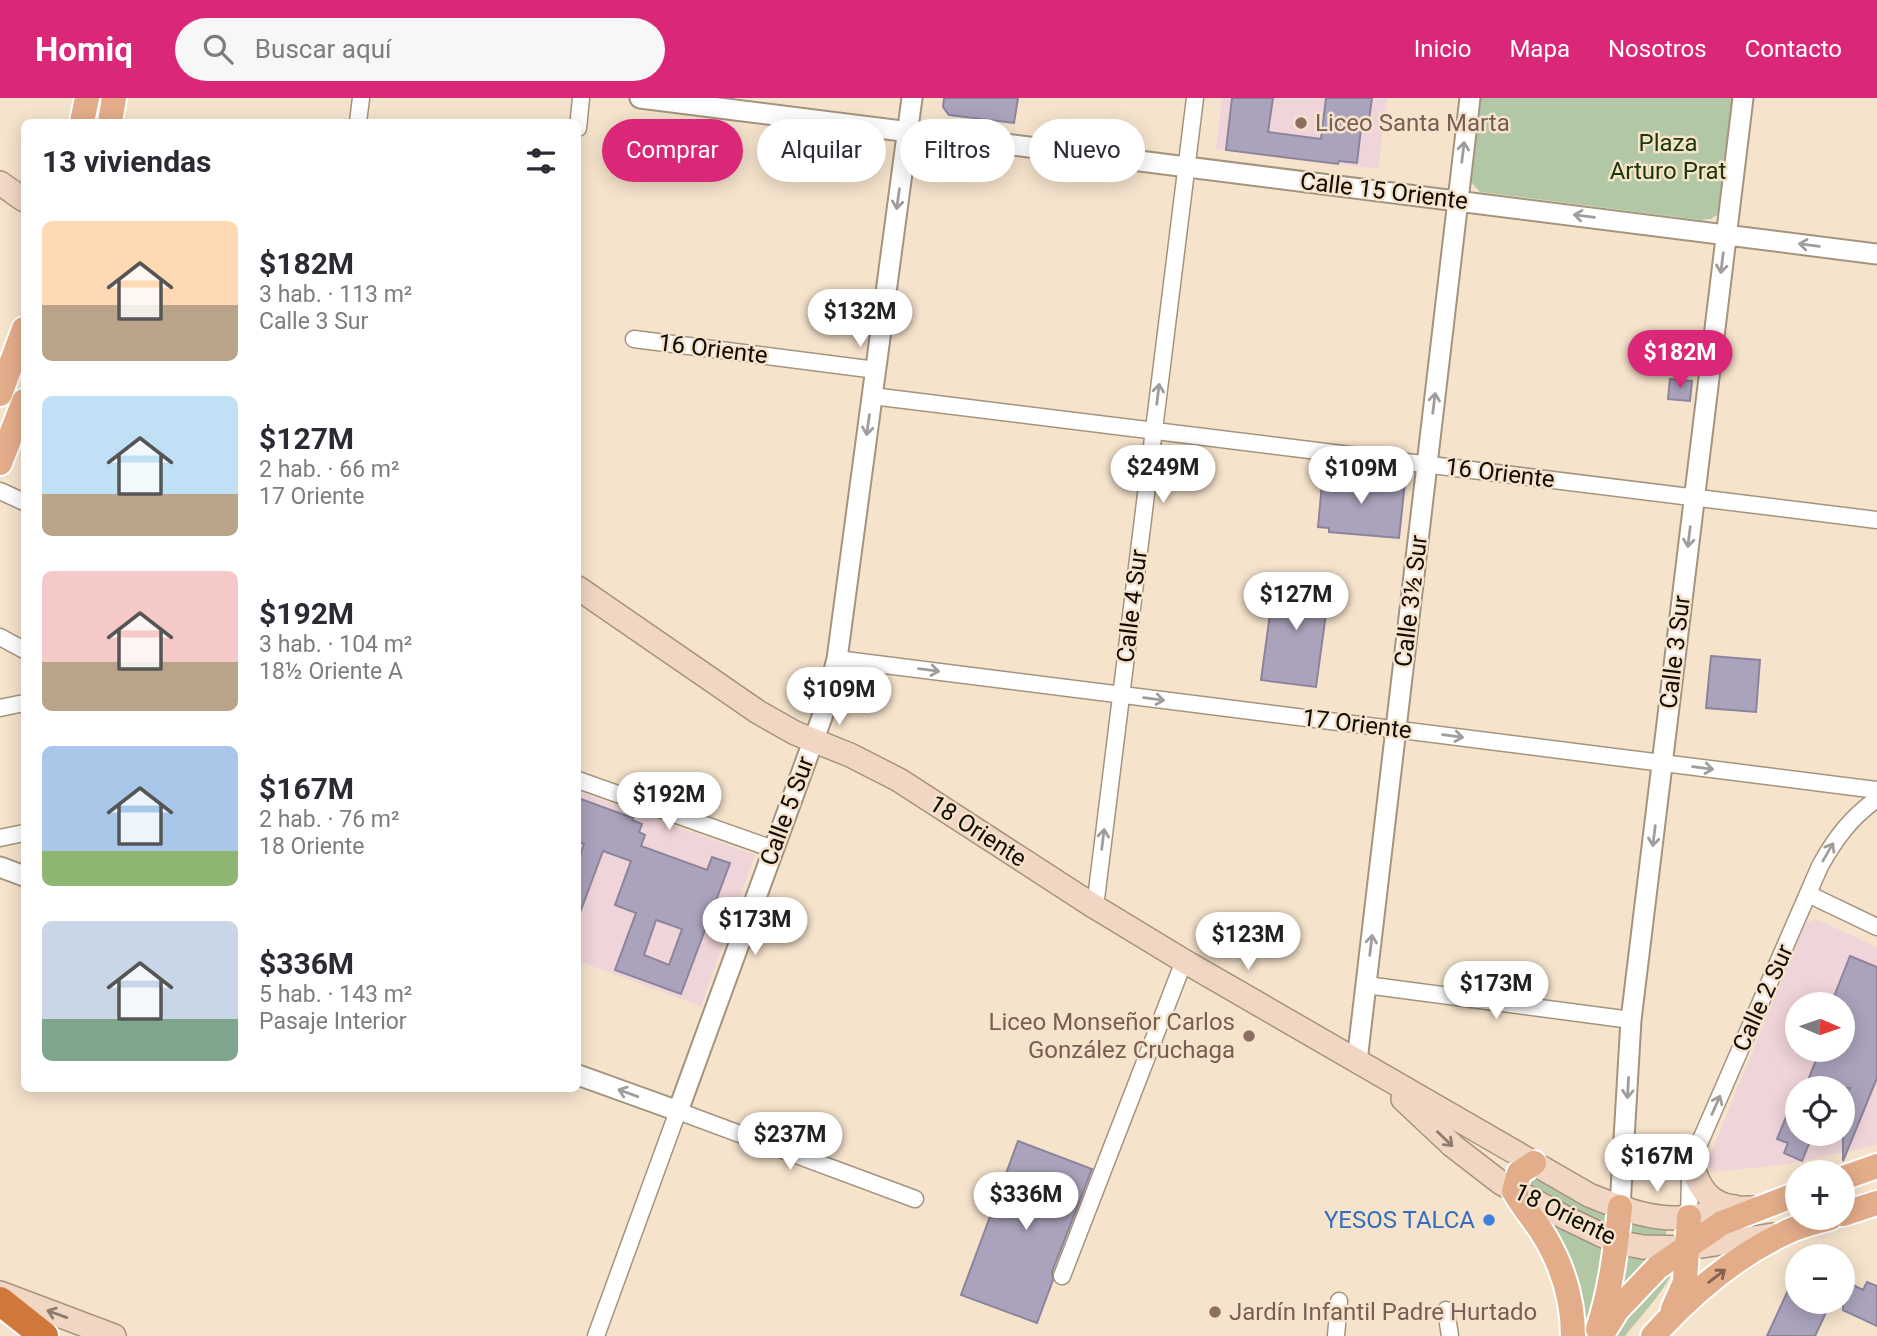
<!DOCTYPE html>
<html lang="es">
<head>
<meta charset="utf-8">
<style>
  :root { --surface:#fff; --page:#f7f7f7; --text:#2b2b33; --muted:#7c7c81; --accent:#db2777 }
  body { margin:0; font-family:Roboto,sans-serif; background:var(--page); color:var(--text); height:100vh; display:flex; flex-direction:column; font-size:26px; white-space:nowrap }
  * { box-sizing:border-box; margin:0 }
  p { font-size:23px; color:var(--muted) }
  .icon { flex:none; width:38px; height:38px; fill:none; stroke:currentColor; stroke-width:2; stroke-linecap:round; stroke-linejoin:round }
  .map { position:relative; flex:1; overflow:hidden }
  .sheet { position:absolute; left:21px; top:21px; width:560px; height:973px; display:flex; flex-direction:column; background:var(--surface); border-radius:10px; box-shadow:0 4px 18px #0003 }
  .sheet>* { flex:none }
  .top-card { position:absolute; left:602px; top:21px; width:665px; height:63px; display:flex; gap:14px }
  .needle { width:46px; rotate:92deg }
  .controls { position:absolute; left:1785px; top:894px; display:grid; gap:14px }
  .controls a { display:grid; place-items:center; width:70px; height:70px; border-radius:50%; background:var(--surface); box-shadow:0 4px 18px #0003; font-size:35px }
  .price { position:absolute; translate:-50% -60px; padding:0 16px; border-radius:24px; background:#fff; color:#222; font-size:23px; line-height:46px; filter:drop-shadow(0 2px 4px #0008) }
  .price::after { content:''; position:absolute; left:50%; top:42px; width:21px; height:16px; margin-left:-10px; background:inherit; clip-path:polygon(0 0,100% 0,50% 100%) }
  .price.selected { background:var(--accent); color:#fff }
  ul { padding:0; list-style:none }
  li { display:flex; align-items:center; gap:21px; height:175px; padding:0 21px }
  li span { display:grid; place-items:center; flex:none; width:196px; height:140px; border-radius:10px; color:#555 }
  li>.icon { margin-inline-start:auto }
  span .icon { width:84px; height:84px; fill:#fffc; stroke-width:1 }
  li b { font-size:30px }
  h2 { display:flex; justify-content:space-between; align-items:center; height:84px; padding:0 21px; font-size:30px }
  .chip { padding:0 24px; border-radius:32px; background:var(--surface); box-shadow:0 4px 18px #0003; font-size:24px; line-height:63px }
  .chip.selected { background:var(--accent); color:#fff }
  header { display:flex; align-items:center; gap:42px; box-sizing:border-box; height:98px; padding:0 35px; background:var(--accent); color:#fff }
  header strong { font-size:33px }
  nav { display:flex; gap:38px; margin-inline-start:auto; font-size:24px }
  .search { width:490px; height:63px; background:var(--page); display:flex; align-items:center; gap:18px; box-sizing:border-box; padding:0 24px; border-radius:38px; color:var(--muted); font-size:26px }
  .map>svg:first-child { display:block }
</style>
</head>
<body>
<header>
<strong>Homiq</strong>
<div class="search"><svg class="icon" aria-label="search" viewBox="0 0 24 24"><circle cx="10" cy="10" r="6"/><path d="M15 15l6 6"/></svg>Buscar aquí</div>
<nav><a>Inicio</a><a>Mapa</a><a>Nosotros</a><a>Contacto</a></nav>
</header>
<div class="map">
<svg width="1877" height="1238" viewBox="0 0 1877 1238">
  <rect width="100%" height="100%" fill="#f5e3cc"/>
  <path fill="#efd4d9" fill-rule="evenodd" d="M1222,0h165l-9,71 -162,-20z
    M578,693l177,64 -54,151 -123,-45z
    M1816,821l61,28v198l-88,19 -75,8 -7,-9 98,-240zM1797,906h46v46h-46zM1797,990h46v46h-46z"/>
  <path fill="#b1c7a6" d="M1479,0h257l-16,115 -9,6 -10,1 -221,-28 -11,-12z
    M1527,1076c49,27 82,48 139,52v18l-51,48 -24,18 -10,26 -62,-155z
    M1676,1166c-12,29 -32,48 -51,72h-16z"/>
  <path fill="#aba3bc" stroke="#8c849c" stroke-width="2" fill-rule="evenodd" d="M944,0h74l-4,25 -65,-8 -6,-8z
    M1232,0h41l-5,34 53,7 5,-41h46l-3,22h-7l-5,43 -18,-2 -1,3 -112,-14z
    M1670,281l22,2 -2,20 -22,-2z
    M1323,375l82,9 -6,56 -70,-6v-4l-11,-1z
    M1275,479l55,7 -14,103 -55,-7z
    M1711,558l49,4 -4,52 -50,-4z
    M578,700l55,20 -1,2 10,4 -3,8 6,3 -4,11 66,24 5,-13 18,6 -49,131 -66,-24 21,-57 -21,-8 16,-44 -28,-10 -25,67v-56l6,-18 -6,-2zM656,822l26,9 -13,36 -25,-10z
    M1850,858l27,11v111l-34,83v-55l7,-18h-45l15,-38h23v-46h-12z
    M1797,992v44h16l-11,27 -18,-8 4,-10 -11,-4z
    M1018,1043l74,28 -40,103 1,8 -16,43 -76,-28z
    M1797,1173v31h34l-16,34h-48z
    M1843,1182l20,10 4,-8 10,4v40l-34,-16z"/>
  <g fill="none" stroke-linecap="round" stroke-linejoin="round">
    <g stroke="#a4947e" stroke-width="19">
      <path id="minor" d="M358,24l3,-24
        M578,30l3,-30
        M634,241l242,31
        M872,298l1005,124
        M0,393l24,11
        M0,539l24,13
        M837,561l1040,131
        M0,610l24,-5
        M578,682l195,69
        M0,740l24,-5
        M1808,796l69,33
        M1095,809l100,-809
        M1366,887l265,35
        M1689,1119l1,-39 6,-27 124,-285c15,-27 31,-49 57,-67
        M1062,1178l122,-315
        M1446,1212l4,26
        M596,1238l82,-225 237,88
        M1336,1238l3,-35"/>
    </g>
    <g stroke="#a4947e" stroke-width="23">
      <path id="tertiary" d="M640,0l1237,156
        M0,769l24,9
        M1357,963l113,-963
        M578,977l100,36 144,-394 15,-58 75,-561
        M1620,1109l11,-187 112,-922"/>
    </g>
    <g stroke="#a4947e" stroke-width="26">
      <path id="secondary" d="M0,85l24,17
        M578,490l180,124 37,21 55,22 49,25 196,127 89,54 405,234c32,13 65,27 101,22 22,-3 41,-10 64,-9
        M1403,1001l50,47 48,37 63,34 52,25 27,5 46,1 84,-13
        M1692,1066c6,23 18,41 43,43
        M0,1195l114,43"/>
    </g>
    <g stroke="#fff" stroke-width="28">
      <path id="primary" d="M82,24l5,-24
        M110,24l4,-24
        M0,296l24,-65
        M0,365l24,-62
        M1534,1065l-15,10 -5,18c8,15 19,27 28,41 20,32 31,67 31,104
        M1843,1080l34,-12
        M1843,1116l34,-11
        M1673,1211l12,-27 4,-65
        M1598,1231c13,-39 18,-81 22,-122
        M1601,1238l16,-26 41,-43 64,-44 75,-29
        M1653,1238c38,-42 83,-81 136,-105 13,-6 27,-9 41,-13"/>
    </g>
    <g stroke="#fff" stroke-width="32">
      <path id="motorway" d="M0,1203l44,35"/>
    </g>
    <use href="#minor" stroke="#fff" stroke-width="16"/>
    <use href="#tertiary" stroke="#fff" stroke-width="19"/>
    <use href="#secondary" stroke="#f1d6c4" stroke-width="23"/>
    <use href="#primary" stroke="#e3ad8a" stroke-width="24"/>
    <use href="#motorway" stroke="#d0773c" stroke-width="28"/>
  </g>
  <defs><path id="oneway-shaft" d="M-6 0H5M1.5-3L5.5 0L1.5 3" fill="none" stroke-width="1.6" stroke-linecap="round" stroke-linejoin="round" transform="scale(1.75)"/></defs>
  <g stroke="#a09d9b">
    <use href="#oneway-shaft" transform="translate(1463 54) rotate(-83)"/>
    <use href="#oneway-shaft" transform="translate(898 101) rotate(98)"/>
    <use href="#oneway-shaft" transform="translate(1584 118) rotate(-173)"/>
    <use href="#oneway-shaft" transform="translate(1809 147) rotate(-173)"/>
    <use href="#oneway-shaft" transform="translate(1722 165) rotate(97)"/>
    <use href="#oneway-shaft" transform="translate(1158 296) rotate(-83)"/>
    <use href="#oneway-shaft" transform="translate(1434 305) rotate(-83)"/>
    <use href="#oneway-shaft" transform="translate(868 327) rotate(98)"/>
    <use href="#oneway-shaft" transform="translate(1689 439) rotate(97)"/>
    <use href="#oneway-shaft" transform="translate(929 572) rotate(7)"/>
    <use href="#oneway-shaft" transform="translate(1154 601) rotate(7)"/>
    <use href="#oneway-shaft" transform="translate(1453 638) rotate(7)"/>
    <use href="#oneway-shaft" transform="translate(1703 670) rotate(7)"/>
    <use href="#oneway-shaft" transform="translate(1654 738) rotate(97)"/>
    <use href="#oneway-shaft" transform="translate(1103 741) rotate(-83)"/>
    <use href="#oneway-shaft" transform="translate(1828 754) rotate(-60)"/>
    <use href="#oneway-shaft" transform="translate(1371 847) rotate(-83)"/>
    <use href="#oneway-shaft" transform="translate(1628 990) rotate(93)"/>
    <use href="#oneway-shaft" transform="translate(628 995) rotate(-160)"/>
    <use href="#oneway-shaft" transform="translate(1716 1007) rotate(-66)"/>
  </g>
  <g stroke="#8c7b6e">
    <use href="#oneway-shaft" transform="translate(1445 1041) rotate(44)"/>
    <use href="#oneway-shaft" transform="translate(57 1216) rotate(-160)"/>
  </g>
  <use stroke="#84644e" href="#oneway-shaft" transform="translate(1717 1178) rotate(-38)"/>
  <g fill="#8d6e63" stroke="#f5e3cc" stroke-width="2.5">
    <circle cx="1301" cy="25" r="7"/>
    <circle cx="1249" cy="938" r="7"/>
    <circle cx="1215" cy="1214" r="7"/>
  </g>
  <circle fill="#3f7fe0" stroke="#f5e3cc" stroke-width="2.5" cx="1489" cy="1122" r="7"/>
  <g text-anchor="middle" stroke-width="5" stroke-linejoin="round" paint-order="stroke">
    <g font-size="24" fill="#785e54" stroke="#f5e3cc" text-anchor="start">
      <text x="1315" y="33">Liceo Santa Marta</text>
      <text x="1235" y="932" text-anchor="end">Liceo Monseñor Carlos<tspan x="1235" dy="28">González Cruchaga</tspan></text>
      <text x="1229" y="1222">Jardín Infantil Padre Hurtado</text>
    </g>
    <g font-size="24" fill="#1c3807" stroke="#f5e3cc">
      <text x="1668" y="53">Plaza<tspan x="1668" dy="28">Arturo Prat</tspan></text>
    </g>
    <g font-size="24" fill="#110b04" stroke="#f5e3cc">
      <text transform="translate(1384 93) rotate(7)" y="8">Calle 15 Oriente</text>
      <text transform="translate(713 251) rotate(7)" y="8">16 Oriente</text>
      <text transform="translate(1500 375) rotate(7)" y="8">16 Oriente</text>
      <text transform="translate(1411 503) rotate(-83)" y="8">Calle 3½ Sur</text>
      <text transform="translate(1132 508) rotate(-83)" y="8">Calle 4 Sur</text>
      <text transform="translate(1675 554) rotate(-83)" y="8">Calle 3 Sur</text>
      <text transform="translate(1357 626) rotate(7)" y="8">17 Oriente</text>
      <text transform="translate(787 713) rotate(-70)" y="8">Calle 5 Sur</text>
      <text transform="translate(978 733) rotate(33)" y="8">18 Oriente</text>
      <text transform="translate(1763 900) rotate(-66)" y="8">Calle 2 Sur</text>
      <text transform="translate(1565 1116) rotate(26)" y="8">18 Oriente</text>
    </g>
    <g font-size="24" fill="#366cbe" stroke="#f5e3cc" text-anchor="end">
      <text x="1475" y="1130">YESOS TALCA</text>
    </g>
  </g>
</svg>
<div class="controls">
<a><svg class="needle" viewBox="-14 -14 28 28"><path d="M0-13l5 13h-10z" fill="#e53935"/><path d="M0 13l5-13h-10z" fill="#7c7c81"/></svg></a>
<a><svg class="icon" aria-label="locate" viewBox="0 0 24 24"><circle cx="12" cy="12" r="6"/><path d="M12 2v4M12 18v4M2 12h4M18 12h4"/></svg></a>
<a>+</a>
<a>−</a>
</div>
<b class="price" style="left:860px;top:251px">$132M</b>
<b class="price selected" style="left:1680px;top:292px">$182M</b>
<b class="price" style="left:1163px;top:407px">$249M</b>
<b class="price" style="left:1361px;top:408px">$109M</b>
<b class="price" style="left:1296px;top:534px">$127M</b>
<b class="price" style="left:839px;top:629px">$109M</b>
<b class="price" style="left:669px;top:734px">$192M</b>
<b class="price" style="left:755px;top:859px">$173M</b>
<b class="price" style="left:1248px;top:874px">$123M</b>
<b class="price" style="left:1496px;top:923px">$173M</b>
<b class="price" style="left:790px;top:1074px">$237M</b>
<b class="price" style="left:1657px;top:1096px">$167M</b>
<b class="price" style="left:1026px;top:1134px">$336M</b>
<div class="top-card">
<a class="chip selected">Comprar</a>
<a class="chip">Alquilar</a>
<a class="chip">Filtros</a>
<a class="chip">Nuevo</a>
</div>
<section class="sheet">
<h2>13 viviendas<svg class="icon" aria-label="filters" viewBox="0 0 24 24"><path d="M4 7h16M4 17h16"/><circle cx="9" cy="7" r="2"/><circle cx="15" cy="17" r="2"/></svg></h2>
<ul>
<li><span style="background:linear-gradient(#ffd9b3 60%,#b9a48a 0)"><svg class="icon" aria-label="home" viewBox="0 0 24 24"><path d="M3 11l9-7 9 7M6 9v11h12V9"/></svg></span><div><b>$182M</b><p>3 hab. · 113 m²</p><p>Calle 3 Sur</p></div></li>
<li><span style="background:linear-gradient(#bfe0f5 70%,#b9a48a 0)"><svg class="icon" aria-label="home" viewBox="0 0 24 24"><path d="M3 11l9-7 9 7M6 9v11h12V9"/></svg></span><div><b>$127M</b><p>2 hab. · 66 m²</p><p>17 Oriente</p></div></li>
<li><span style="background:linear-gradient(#f6c9c9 65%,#b9a48a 0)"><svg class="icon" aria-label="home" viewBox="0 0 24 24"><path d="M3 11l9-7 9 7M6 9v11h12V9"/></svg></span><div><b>$192M</b><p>3 hab. · 104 m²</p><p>18½ Oriente A</p></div></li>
<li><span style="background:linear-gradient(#a9c7e8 75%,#8fb573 0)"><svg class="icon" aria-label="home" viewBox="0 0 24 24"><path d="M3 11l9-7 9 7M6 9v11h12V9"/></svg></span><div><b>$167M</b><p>2 hab. · 76 m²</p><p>18 Oriente</p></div></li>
<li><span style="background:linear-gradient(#c9d6e8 70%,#7fa58c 0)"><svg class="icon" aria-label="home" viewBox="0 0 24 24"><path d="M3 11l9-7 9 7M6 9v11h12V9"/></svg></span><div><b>$336M</b><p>5 hab. · 143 m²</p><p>Pasaje Interior</p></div></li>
</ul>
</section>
</div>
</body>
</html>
